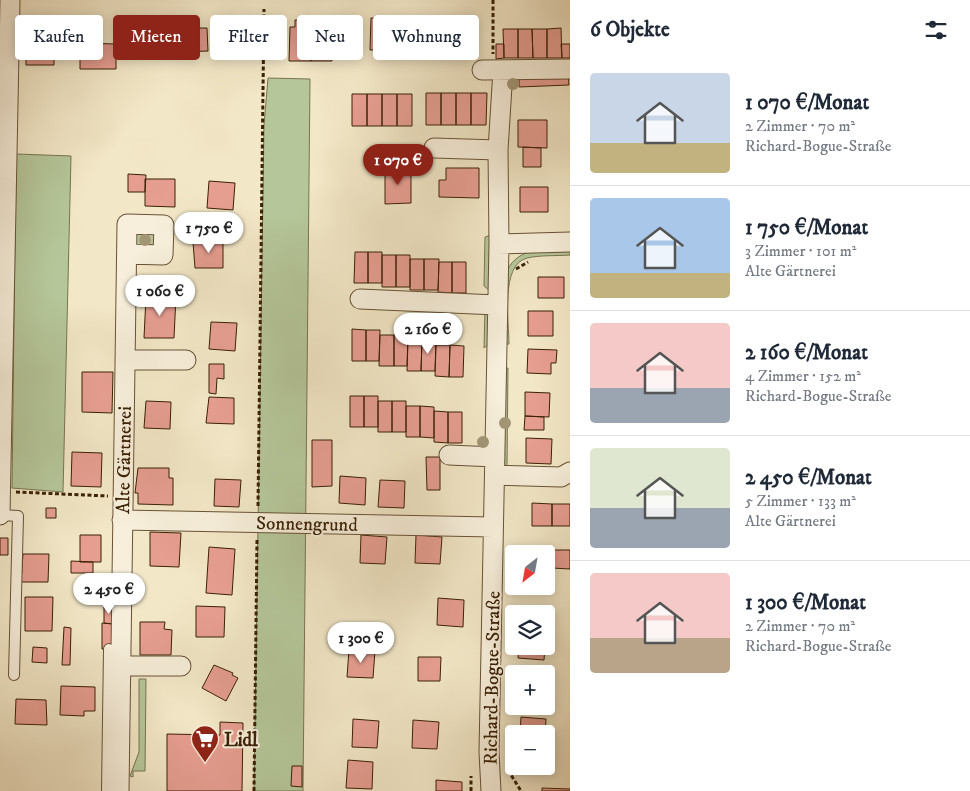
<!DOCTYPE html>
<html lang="de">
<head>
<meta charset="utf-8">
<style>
  :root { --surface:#fff; --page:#f6f6f7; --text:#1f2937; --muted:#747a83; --line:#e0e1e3; --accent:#8f2418 }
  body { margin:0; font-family:"IM FELL DW Pica",serif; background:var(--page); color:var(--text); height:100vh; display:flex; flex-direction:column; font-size:19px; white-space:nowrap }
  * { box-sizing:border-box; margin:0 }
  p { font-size:16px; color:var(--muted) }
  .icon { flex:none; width:28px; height:28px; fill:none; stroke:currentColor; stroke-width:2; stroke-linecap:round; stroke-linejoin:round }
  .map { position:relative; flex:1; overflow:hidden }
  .sheet { display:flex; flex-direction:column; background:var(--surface); width:400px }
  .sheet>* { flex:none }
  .guide { position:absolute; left:15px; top:15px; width:475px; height:45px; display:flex; gap:10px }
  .needle { width:32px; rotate:211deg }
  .fabs { position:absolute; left:505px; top:545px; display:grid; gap:10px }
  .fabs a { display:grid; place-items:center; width:50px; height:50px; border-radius:5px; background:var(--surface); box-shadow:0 2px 12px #0003; font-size:25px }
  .price { position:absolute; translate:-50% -42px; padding:0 11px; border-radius:18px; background:#fff; color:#222; font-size:16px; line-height:32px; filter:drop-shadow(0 1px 2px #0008) }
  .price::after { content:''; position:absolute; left:50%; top:30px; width:15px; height:11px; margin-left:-8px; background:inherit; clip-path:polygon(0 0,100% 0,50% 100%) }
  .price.selected { background:var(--accent); color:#fff }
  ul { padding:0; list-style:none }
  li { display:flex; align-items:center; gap:15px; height:125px; padding:0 20px }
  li+li { border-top:1px solid var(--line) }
  li span { display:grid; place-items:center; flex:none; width:140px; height:100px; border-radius:5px; color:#555 }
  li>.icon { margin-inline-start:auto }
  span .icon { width:60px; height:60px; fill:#fffc; stroke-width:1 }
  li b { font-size:21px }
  h2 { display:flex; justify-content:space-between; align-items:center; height:60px; padding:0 20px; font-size:21px }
  .tag { padding:0 18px; border-radius:5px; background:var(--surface); box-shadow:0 2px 12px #0003; font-size:18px; line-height:45px }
  .tag.selected { background:var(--accent); color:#fff }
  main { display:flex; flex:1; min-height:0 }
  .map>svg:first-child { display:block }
</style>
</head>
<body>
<main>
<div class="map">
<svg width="570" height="791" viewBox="0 0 570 791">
  <rect width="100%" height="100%" fill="#f2e7c7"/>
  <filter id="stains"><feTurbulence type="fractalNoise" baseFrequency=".004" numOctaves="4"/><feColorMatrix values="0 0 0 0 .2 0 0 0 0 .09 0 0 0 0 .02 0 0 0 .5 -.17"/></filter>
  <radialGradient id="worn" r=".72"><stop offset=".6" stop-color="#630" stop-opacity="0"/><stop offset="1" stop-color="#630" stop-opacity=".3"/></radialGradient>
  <path fill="#b5c79a" stroke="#787450" d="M268,78l42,1 -7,712h-49l10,-666z
    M16,154l55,2 -8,336 -51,-4z
    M134,233h23v15l-23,-2z
    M491,235l-2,55 -5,-4 1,-49z
    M570,250v5c-14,1 -30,0 -43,3 -27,7 -18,64 -18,86h-5l3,-73c12,-26 39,-20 63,-21z
    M489,308v36l-5,4 1,-39z
    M508,368l-1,98 -3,-1v-96z
    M139,679h7l-1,92h-12v6l-3,-1 9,-24z"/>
  <path fill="#e69e91" stroke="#3b2106" d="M409,16l30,1 -1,38 -46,-1 1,-31h15z
    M311,18v43h-22l1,-34h5v-7h16z
    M371,18l22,1 -1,31h-22z
    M311,19h11l-1,8h11v34h-21z
    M179,28h28l1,23 -29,1z
    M561,28l1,30h-15v-29z
    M503,29h15v29h-14z
    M518,29h14l1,29h-15z
    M532,29h15v29h-14z
    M132,30l24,1v23l-24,-1z
    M251,30l1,22 -14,1v5l-15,1v-28z
    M26,43h28v22h-28z
    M80,43l36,1v25h-36z
    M496,44h8v14l-8,1z
    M561,44h9v14h-8z
    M568,74l1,11 -50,2v-11z
    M426,93h15v32h-15z
    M441,93h15v32h-15z
    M456,93h15v32h-15z
    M471,93h16l-1,32h-15z
    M352,94h15v32h-15z
    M367,94h15v32h-15z
    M382,94h15v32h-15z
    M397,94h15v32h-15z
    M518,120h29v28l-29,-1z
    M523,147l18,1v19h-18z
    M446,168h33v30l-40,-1v-17h7z
    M385,169h26v34l-26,1z
    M128,174l18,1 -1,17h-17z
    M145,179h30v28l-30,-1z
    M209,181l26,2 -2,27 -26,-2z
    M520,187h28v25h-28z
    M201,240h22v28h-28l-2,-26h8z
    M355,252h13v31h-14z
    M368,252h14v31h-14z
    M382,255h14v32h-14z
    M396,255h14v32h-14z
    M410,259h14v31h-14z
    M424,259h15l-1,31h-14z
    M439,262h13v31l-14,-1z
    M452,262h14v31h-14z
    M538,277h26v21h-26z
    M176,296l-2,42h-30l2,-41z
    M528,311h25v25h-25z
    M211,322l26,1 -2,28 -26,-2z
    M352,329l14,1v31h-14z
    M366,330h14l-1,31h-13z
    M380,335h14v31h-15z
    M394,335h14l-1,31h-13z
    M408,340h14l-1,31h-14z
    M422,340h14l-1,31h-14z
    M436,345h14l-1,32 -14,-1z
    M450,345l14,1 -1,31h-14z
    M528,349l29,1 -1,13h-5v11l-24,-1z
    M209,364h15v15l-7,-1 -1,16 -7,-1z
    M82,372h31l-1,41 -30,-1z
    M525,392l25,1 -1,24 -24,-1z
    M350,396h14v31h-14z
    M364,396h14v31h-14z
    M209,397l25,1v26l-28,-1z
    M146,401l25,1 -1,27 -26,-1z
    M378,401h14v31h-14z
    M392,401h14v31h-14z
    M406,406h14v31h-14z
    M420,406l14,1v31l-14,-1z
    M434,411l14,1v31l-14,-1z
    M448,412h14v31h-14z
    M525,416l19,1v13h-20z
    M526,438l26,1 -1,25 -25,-1z
    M312,440h20v46l-20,1z
    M72,452l30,1 -1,34 -30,-1z
    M426,457h14v33h-13z
    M138,468h31v10h4v27l-35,-1v-11h-3z
    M340,476l26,2 -1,27 -26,-2z
    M215,479l26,1 -2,27 -25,-1z
    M380,480l25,1 -1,27 -26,-1z
    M532,503l20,1v22h-20z
    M552,504h18v22h-18z
    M46,508h10v10h-10z
    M150,532l31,1 -2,34 -29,-1z
    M80,535h21v27h-21z
    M361,535l26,2 -2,27 -25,-1z
    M416,535l26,2 -2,27 -25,-1z
    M0,538h8v17h-8z
    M209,547l26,2 -3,46 -26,-2z
    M552,550h18v19l-18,-1z
    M23,554h26l-1,28h-27z
    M71,561l22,1v11h-22z
    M25,597h28l-1,34h-27z
    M438,598l26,2 -1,27 -26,-2z
    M196,606l29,1 -1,30h-28z
    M104,607l10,1 -1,16 -9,-1z
    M140,622h25l-1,7 8,1 -1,25h-31z
    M102,623l11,1v25h-11z
    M64,627l7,1 -1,37h-8z
    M519,646h26l-1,14 -26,-2z
    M33,647l14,1v15l-15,-1z
    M349,650l26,1 -2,27 -26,-1z
    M418,657h23l-1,24h-22z
    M214,665l19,8 -1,2 6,3 -12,23 -24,-13z
    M61,686l34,1v24h-11v5l-24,-1z
    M16,699l30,1 1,25 -32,-1z
    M521,717l25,2 -1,15h-25z
    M353,719l26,2 -2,27 -25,-1z
    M413,720l26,2 -2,27 -25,-1z
    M220,722l23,1 -1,68h-75v-57l53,1z
    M348,760l25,2 -1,27 -26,-1z
    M292,766h10v21l-11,-1z
    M436,780l26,2v9h-26z
    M542,788l28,1v2h-28z"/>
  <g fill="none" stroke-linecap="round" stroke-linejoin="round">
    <g stroke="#695236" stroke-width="12">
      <path id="service" d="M1,515l17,1 -4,159
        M107,791l2,-142"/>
    </g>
    <g stroke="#695236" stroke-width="21">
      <path id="minor" d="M482,70l88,-1
        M434,148l64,2
        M499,244l71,-2
        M360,299l137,6
        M125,360h61
        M449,455l46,2
        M495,475l66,2 9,-5
        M0,515l10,-515
        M122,520l371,7
        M121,666h60
        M119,791l8,-567 37,1 -1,30 -36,-1
        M491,791l-2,-39 10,-508 -1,-94 5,-80"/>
    </g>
    <path stroke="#3b2106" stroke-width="3" stroke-dasharray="4 2.5" stroke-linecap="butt" d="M493,0v54
      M516,269l12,-7
      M16,492l92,4
      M258,506l6,-497
      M508,770l13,21
      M254,791l3,-251
      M471,791v-15"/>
    <use href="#service" stroke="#f7efdb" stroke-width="10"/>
    <use href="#minor" stroke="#f7efdb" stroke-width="19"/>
  </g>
  <g fill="#a29675">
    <circle cx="513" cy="84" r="6"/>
    <circle cx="145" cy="240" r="6"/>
    <circle cx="505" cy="423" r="6"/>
    <circle cx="483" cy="442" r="6"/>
    <circle cx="86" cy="582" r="6"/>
  </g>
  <defs>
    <g id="supermarket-pin" transform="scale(1.4375)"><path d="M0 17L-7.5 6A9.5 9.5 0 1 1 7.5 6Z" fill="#8f2418" stroke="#f7efdb"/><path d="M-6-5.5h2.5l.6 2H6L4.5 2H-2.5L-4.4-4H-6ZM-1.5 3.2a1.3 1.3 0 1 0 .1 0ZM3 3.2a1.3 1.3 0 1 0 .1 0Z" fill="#fff"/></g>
  </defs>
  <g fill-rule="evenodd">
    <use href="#supermarket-pin" x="205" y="739"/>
  </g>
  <g text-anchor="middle" stroke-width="4" stroke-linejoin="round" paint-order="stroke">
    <g font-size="19" fill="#3b2106" stroke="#f7efdb">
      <text transform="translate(123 460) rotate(-89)" y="7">Alte Gärtnerei</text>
      <text transform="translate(307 523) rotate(1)" y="7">Sonnengrund</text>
      <text transform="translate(491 678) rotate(-89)" y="7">Richard-Bogue-Straße</text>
    </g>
    <g font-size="19" font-weight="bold" fill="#3b2106" stroke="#f7efdb" text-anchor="start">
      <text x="224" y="746">Lidl</text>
    </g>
  </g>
  <rect width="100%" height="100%" filter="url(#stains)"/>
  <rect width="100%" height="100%" fill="url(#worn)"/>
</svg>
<div class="fabs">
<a><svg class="needle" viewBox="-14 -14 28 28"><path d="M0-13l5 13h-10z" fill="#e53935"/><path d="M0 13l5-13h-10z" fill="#747a83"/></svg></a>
<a><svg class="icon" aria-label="layers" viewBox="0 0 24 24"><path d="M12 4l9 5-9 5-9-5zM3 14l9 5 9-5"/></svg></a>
<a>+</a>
<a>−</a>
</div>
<b class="price selected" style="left:398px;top:186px">1 070 €</b>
<b class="price" style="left:209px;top:254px">1 750 €</b>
<b class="price" style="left:160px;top:317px">1 060 €</b>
<b class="price" style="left:428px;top:355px">2 160 €</b>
<b class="price" style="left:109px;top:615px">2 450 €</b>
<b class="price" style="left:361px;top:664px">1 300 €</b>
<div class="guide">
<a class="tag">Kaufen</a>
<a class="tag selected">Mieten</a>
<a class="tag">Filter</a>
<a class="tag">Neu</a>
<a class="tag">Wohnung</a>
</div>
</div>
<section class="sheet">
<h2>6 Objekte<svg class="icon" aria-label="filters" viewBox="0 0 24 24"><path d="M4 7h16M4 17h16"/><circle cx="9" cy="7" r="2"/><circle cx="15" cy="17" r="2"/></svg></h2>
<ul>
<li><span style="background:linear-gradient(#c9d6e8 70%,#c2b280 0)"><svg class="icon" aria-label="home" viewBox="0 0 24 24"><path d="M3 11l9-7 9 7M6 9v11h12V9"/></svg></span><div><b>1 070 €/Monat</b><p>2 Zimmer · 70 m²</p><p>Richard-Bogue-Straße</p></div></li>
<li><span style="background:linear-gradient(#a9c7e8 75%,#c2b280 0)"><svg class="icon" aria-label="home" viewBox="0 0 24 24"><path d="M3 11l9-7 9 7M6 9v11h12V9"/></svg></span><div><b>1 750 €/Monat</b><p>3 Zimmer · 101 m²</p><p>Alte Gärtnerei</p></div></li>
<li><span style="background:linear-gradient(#f6c9c9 65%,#9aa5b1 0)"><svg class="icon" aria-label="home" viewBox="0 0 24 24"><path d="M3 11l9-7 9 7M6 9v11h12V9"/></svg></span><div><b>2 160 €/Monat</b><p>4 Zimmer · 152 m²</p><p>Richard-Bogue-Straße</p></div></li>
<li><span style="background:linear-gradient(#dfe7d0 60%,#9aa5b1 0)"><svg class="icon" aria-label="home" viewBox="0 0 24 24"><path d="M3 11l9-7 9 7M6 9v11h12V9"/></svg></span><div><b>2 450 €/Monat</b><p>5 Zimmer · 133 m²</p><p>Alte Gärtnerei</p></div></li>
<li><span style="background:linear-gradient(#f6c9c9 65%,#b9a48a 0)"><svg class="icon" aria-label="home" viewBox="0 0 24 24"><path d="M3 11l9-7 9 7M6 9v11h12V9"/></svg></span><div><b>1 300 €/Monat</b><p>2 Zimmer · 70 m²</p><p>Richard-Bogue-Straße</p></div></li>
</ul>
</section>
</main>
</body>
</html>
